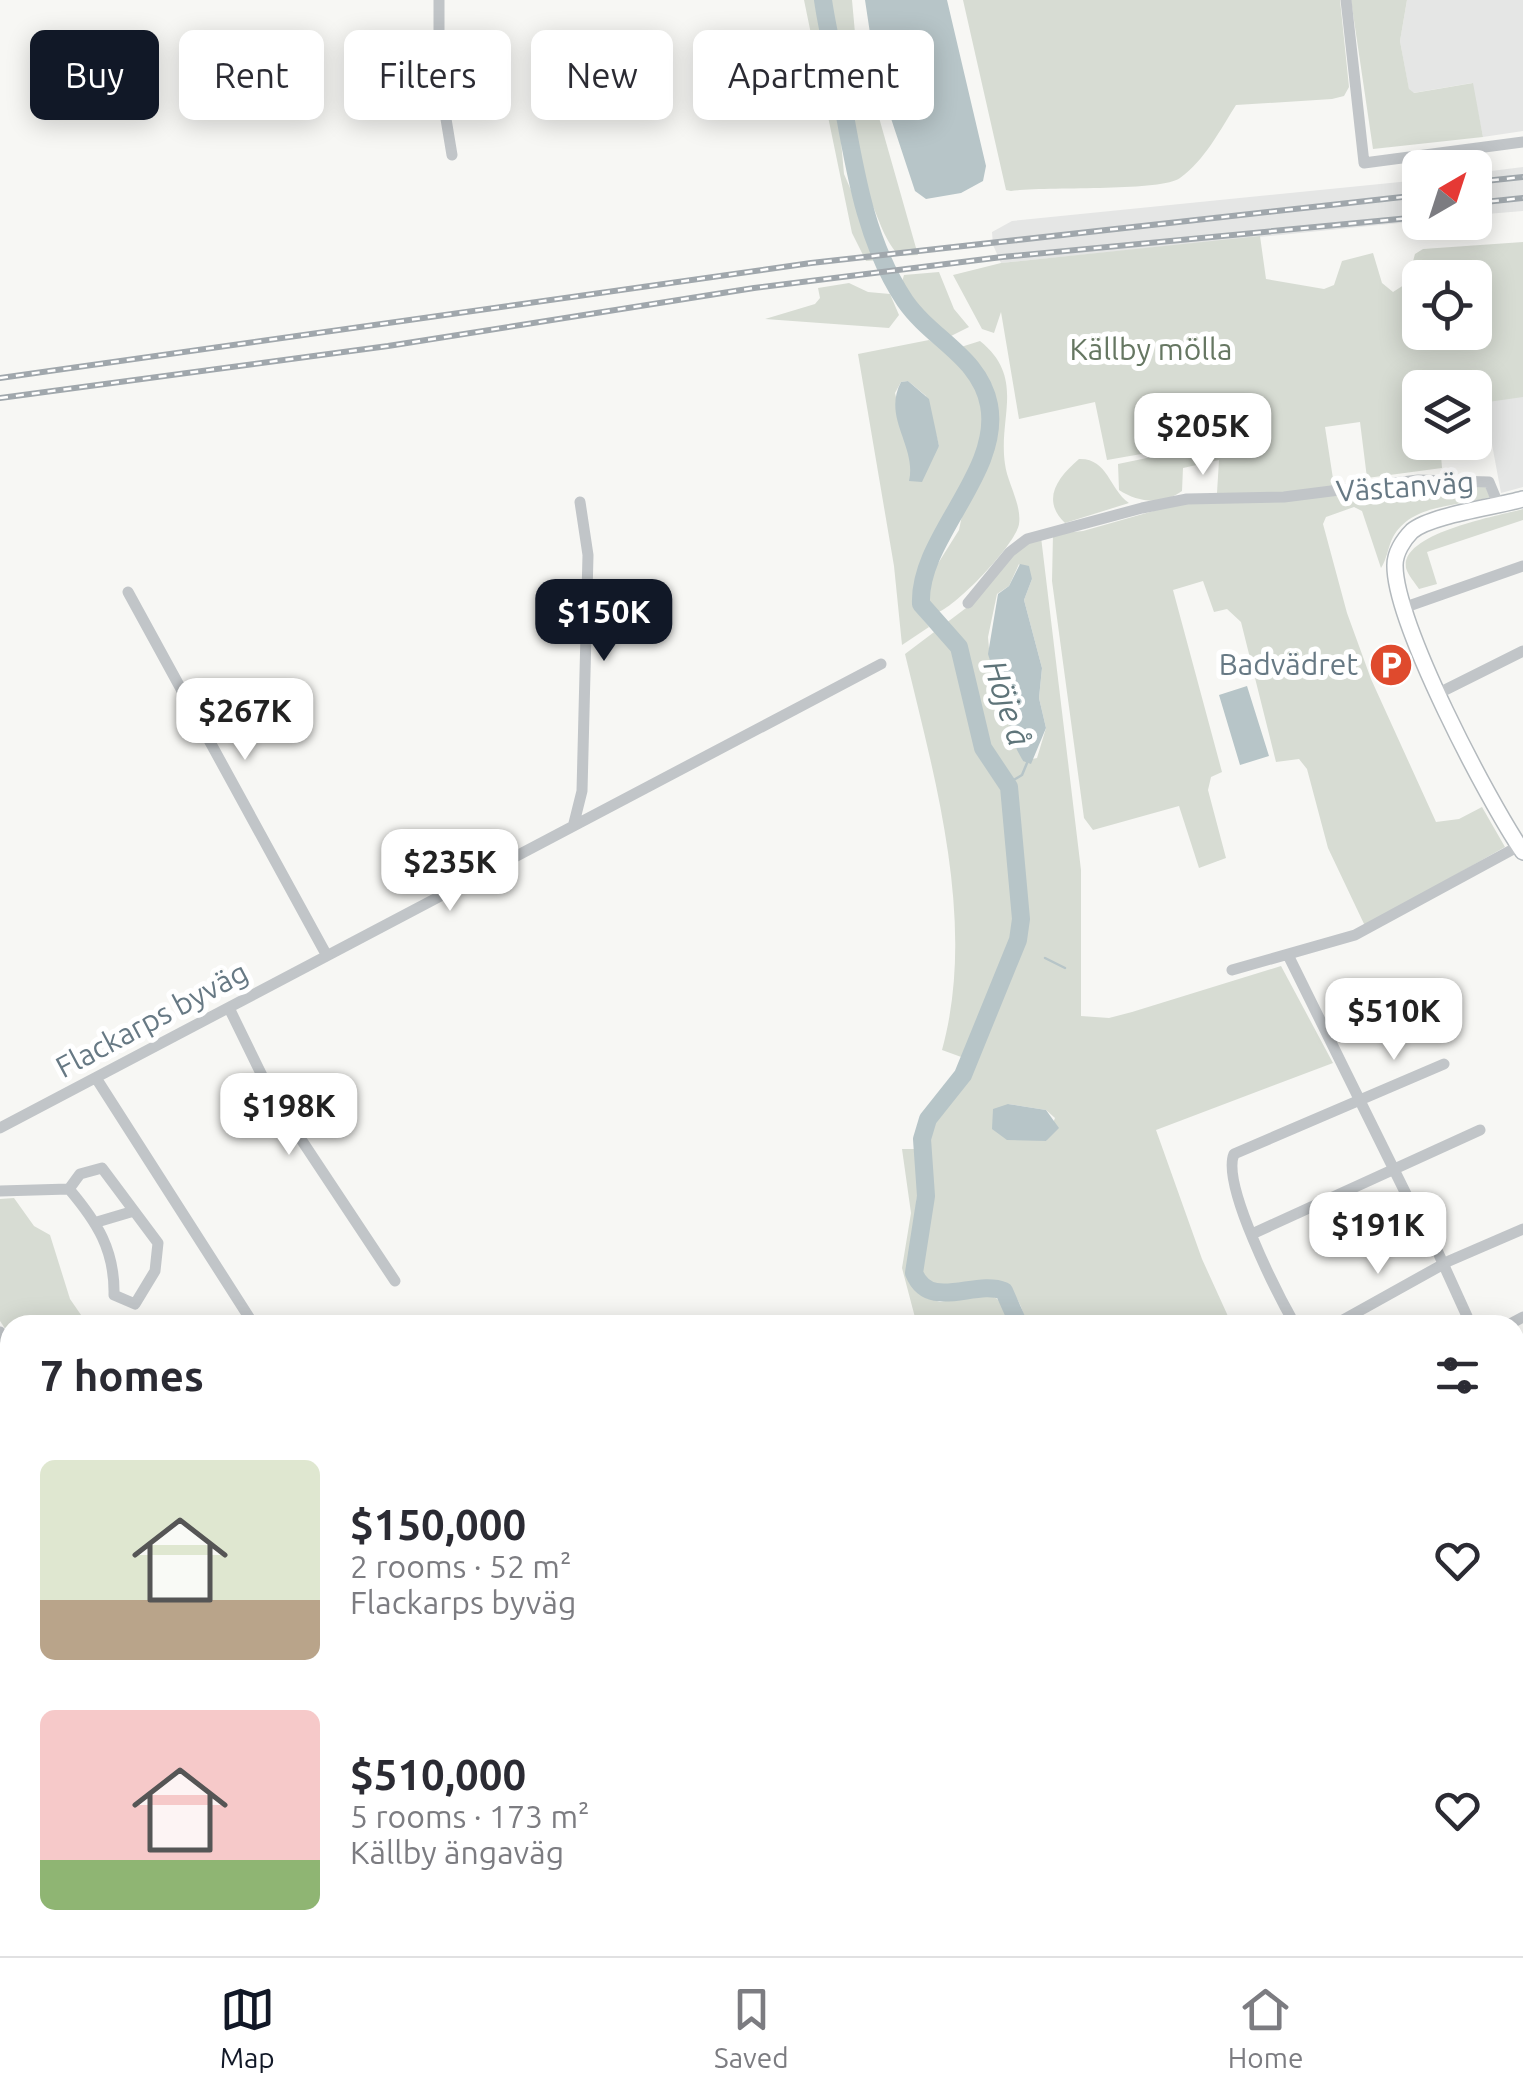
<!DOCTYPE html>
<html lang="en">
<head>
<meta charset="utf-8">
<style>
  :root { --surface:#fff; --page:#f7f7f7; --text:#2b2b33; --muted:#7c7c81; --line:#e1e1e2; --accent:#111827 }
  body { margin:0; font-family:Ubuntu,sans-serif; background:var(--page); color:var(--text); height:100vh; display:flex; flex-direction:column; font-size:38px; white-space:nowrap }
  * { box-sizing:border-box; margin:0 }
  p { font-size:32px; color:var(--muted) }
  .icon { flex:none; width:55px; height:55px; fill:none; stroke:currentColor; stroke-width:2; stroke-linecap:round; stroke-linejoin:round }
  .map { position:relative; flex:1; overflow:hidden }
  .side { position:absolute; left:0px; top:1315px; width:1525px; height:642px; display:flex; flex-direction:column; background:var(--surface); border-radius:30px 30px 0 0; box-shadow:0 5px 25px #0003 }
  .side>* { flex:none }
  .hud { position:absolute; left:30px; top:30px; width:1000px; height:90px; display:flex; gap:20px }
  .needle { width:65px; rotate:39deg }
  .buttons { position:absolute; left:1402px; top:150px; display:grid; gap:20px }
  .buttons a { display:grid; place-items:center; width:90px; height:90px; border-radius:15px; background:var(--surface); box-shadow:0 5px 25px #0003; font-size:50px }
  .price { position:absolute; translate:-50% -85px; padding:0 22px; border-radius:20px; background:#fff; color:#222; font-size:32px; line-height:65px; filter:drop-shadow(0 2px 5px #0008) }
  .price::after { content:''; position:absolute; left:50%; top:60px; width:30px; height:22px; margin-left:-15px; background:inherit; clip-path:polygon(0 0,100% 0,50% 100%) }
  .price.on { background:var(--accent); color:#fff }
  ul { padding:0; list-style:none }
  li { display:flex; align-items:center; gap:30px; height:250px; padding:0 40px }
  li span { display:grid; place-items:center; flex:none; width:280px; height:200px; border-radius:15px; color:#555 }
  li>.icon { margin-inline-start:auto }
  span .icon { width:120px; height:120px; fill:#fffc; stroke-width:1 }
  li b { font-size:42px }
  h2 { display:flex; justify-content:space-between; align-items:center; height:120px; padding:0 40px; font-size:42px }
  .chip { padding:0 35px; border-radius:15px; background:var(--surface); box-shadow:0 5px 25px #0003; font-size:35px; line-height:90px }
  .chip.on { background:var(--accent); color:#fff }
  .tabs { display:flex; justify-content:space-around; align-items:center; height:140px; border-top:2px solid var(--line); background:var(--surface); font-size:28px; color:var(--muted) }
  .tabs a { display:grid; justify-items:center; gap:5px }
  .tabs .on { color:var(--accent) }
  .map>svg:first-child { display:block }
</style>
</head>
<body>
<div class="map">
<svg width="1523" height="1956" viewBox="0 0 1523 1956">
  <rect width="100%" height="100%" fill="#f7f7f4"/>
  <path fill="#e5e6e5" d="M1407,0h116v131l-40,6 -11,-54 -59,10 -4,-3 -9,-49z
    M1523,167v44l-48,4v-42z
    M1420,180v41l-419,42 -8,-18 -1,-13 20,-11z
    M1523,396v91l-22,6 -17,-92z
    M874,1948h281l2,8h-279z"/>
  <path fill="#d7dcd3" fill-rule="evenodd" d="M804,0h13l21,108 6,66 37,86 -15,1 -14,-28z
    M831,0h21l3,33 63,222 -19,1c-18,-21 -19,-38 -33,-64z
    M963,0h377l9,87 -5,9 -12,3 -96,6c-16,25 -31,55 -56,73 -19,14 -134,8 -169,13l-5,-1z
    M1351,0h56l-7,41 9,48 5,4 59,-10 10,54 -110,12z
    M1260,236l6,43 58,10 10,-4 8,-24 31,-8 9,30 11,9 14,-9 8,-29 8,-5 100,-7v155l-42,6 5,29 -11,2v-46h-55v54l20,1 2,25 -75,10 -7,-56 -35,5 9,58 150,-1 6,13c-32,10 -78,6 -97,40 -5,10 -6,22 -12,31l-19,-57 -8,-4 -28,10 -3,7 24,89 24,66 65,143 23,-3 23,-12 23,40 -140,79 -37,-78 -21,-79 -8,-10 -23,3 -35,-140 -14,-13 -13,3 -11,-31 -30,9 49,182 -11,5 -3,13 18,68 -27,10 -20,-62 -86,24 -9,-12 -32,-237 1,-47 30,-3 134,-38 2,-33 -36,8 -1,23c-19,14 -43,12 -63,-1l-1,-26 48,-10 4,-5 -63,11 -12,-58 -76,17 -18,-107 -7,21 -12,-4 -29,-54 48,-12zM1420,278h55v54h-55z
    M939,272l15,37 15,18 -18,9 -10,-3 -40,-48 3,-10z
    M849,283l19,9 22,2 9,21 -10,13 -124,-9 50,-15 5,-6 -2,-10z
    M929,340c18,12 41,24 51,45 31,70 -83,170 -64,223 2,7 9,13 13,19l-27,18 -8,-79 -36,-212zM908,381l18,15 13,50 -29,34 3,-16 -18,-71 6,-11z
    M980,341c46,37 18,76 25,123 2,18 17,41 14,60 -3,20 -64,84 -83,89l-7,-12 3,-28 27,-43 6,-29 30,-73 -3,-43 -31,-38z
    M1079,459c29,-1 30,30 50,44l-64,20c-24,-23 -8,-45 14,-64z
    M1523,509v11l-96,32 10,32 -18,5c-4,-6 -11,-14 -13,-21 -6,-35 92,-52 117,-59z
    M1041,537l40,333v146l28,2 23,-6 149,-46 52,97 -177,67 46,129 30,66h-206c-14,-82 -84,-6 -108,-53l13,-75 -4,-58 4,-17 36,-46 -3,-18 -22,-8c35,-127 -7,-271 -37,-396l65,-49 46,-57zM1019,564l13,15 -8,21 18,68 -3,30 7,30 -9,30 -14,3 -32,-89 -3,-35 9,-43 12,-8zM1008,1104l38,6 9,8 -9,23 -21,-3z
    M902,1149h12l7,13 -13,113 16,22 16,5 48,-9 12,8 15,24h-98l-15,-57 9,-55z
    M14,1198l20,28 16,9 20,64 18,26h-78v11l-10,-15v-122z
    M0,1349l10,15v123l-10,-22z
    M1515,1633l8,12v288h-8z
    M1176,1948h206l-2,8h-206z"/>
  <path fill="#b7c5c8" d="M865,0h82l39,166 -3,15 -22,12 -35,6 -11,-8 -39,-118z
    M908,381l21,18 10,47 -17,36 -13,-1c8,-35 -27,-63 -8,-99z
    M1020,564l9,2 3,13 -8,21 18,68 -3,30 7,30 -15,36 -8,-3 -6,-11 -29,-96 10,-60 11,-8z
    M1247,686l22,70 -29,9 -21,-70z
    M1008,1104l38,6 13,18 -13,13 -39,-1 -15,-11 1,-20z"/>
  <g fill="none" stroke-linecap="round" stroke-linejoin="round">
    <path stroke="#b7c5c8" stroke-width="2.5" d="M1007,784l15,-9 5,-12
      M1045,958l20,10"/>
    <path stroke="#b7c5c8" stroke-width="18" d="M823,0c4,28 11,55 16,83 14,73 23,154 66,218 27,39 75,56 84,104 13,68 -71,133 -68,199l38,43 24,101 26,39 12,132 -3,21 -55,135 -35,44 -6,20 4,57 -12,77c16,39 61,6 90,18l15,34
      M1290,1956l1,-8"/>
    <g stroke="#b3b9bd" stroke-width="18">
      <path id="secondary" d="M1523,499c-27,8 -92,16 -111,32 -9,9 -17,22 -17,34 -1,57 93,236 128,287
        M0,1488l10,20
        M346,1948l9,8"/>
    </g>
    <path stroke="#c1c5c8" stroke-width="11" d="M439,0v77l13,78
      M1346,0l18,163 159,-21
      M128,592l198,362
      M968,603l42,-51 17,-13 115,-31 45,-9 97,-2 134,-17 71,2 10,24
      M1403,608l120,-42
      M1439,693l84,-42
      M574,823l8,-32 6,-236 -8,-53
      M1288,955l121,245 12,15 50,110
      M1232,970l123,-35 164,-89
      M230,1010l41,84 124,187
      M96,1078l158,247
      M0,1128l881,-464
      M0,1191l69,-2c28,33 46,61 45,106l21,9 20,-33 3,-28 -56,-75 -22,6 -11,15
      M1409,1201l7,27 13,11
      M97,1222l37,-11
      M1252,1234l228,-104
      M1295,1325c-17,-30 -74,-141 -61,-171l210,-90
      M1334,1325l115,-64 74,-32
      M1508,1325l15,-8
      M0,1332l10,14
      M1515,1655l8,11
      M1515,1795l8,1
      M1515,1892l8,-51
      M1160,1948l1,8
      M1081,1956l16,-8"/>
    <use href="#secondary" stroke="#fff" stroke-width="15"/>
    <g stroke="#a0a7ac" stroke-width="6">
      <path id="rail" d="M1475,182l48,-5
        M1475,203l48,-5
        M0,378l811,-115 609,-68
        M0,398l388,-52 366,-58 248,-31 418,-40"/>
    </g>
    <use href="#rail" stroke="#fff" stroke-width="2.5" stroke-dasharray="8" stroke-linecap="butt"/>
  </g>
  <defs>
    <g id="parking-disc" transform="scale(2.25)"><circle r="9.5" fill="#df4a2d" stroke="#fff"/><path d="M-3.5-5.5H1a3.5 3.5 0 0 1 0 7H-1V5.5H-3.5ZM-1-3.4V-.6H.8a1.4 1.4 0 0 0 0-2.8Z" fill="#fff"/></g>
  </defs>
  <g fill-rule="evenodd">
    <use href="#parking-disc" x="1391" y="665"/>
  </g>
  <g text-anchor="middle" stroke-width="10" stroke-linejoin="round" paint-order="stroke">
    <g font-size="30" fill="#667762" stroke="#fff">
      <text x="1151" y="360">Källby mölla</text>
    </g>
    <g font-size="30" fill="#677984" stroke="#fff">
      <text transform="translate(1405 487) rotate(-4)" y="10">Västanväg</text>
      <text transform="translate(152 1020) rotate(-28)" y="10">Flackarps byväg</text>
    </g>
    <g font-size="30" fill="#677984" stroke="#fff" text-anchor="end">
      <text x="1358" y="675">Badvädret</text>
    </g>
    <g font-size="32" font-style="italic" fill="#5e7479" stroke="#fff">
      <text transform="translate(1007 703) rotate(72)" y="11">Höje å</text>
    </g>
  </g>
</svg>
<div class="buttons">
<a><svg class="needle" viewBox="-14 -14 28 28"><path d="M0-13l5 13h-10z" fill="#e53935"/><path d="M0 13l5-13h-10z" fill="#7c7c81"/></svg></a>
<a><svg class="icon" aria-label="locate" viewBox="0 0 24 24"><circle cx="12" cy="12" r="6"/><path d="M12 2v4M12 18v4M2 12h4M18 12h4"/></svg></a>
<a><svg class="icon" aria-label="layers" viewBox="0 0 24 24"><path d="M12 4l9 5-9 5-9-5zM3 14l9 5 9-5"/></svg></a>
</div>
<b class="price" style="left:1203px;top:478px">$205K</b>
<b class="price on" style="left:604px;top:664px">$150K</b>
<b class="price" style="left:245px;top:763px">$267K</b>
<b class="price" style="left:450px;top:914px">$235K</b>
<b class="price" style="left:1394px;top:1063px">$510K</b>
<b class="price" style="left:289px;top:1158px">$198K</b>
<b class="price" style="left:1378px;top:1277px">$191K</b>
<div class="hud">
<a class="chip on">Buy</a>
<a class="chip">Rent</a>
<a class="chip">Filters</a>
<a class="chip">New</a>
<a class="chip">Apartment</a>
</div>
<section class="side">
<h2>7 homes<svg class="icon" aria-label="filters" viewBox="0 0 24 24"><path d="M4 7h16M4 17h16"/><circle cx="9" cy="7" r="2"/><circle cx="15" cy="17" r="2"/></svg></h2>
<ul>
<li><span style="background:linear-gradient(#dfe7d0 70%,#b9a48a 0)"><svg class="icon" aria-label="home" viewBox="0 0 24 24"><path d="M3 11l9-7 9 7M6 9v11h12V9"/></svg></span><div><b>$150,000</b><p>2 rooms · 52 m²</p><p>Flackarps byväg</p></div><svg class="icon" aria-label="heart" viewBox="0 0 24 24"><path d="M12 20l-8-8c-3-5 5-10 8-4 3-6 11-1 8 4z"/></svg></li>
<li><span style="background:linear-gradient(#f6c9c9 75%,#8fb573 0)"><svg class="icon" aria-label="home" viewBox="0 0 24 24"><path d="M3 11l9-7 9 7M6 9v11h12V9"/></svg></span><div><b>$510,000</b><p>5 rooms · 173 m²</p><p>Källby ängaväg</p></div><svg class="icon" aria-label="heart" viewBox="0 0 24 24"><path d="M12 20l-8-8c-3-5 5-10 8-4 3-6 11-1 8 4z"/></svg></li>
</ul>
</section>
</div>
<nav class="tabs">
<a class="on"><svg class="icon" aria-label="map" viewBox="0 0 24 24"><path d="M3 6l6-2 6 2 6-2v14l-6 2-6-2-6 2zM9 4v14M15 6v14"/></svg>Map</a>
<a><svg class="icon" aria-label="saved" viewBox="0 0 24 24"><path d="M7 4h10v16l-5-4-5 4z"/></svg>Saved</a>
<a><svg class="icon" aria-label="home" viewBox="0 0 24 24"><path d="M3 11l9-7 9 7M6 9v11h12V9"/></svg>Home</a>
</nav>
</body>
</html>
